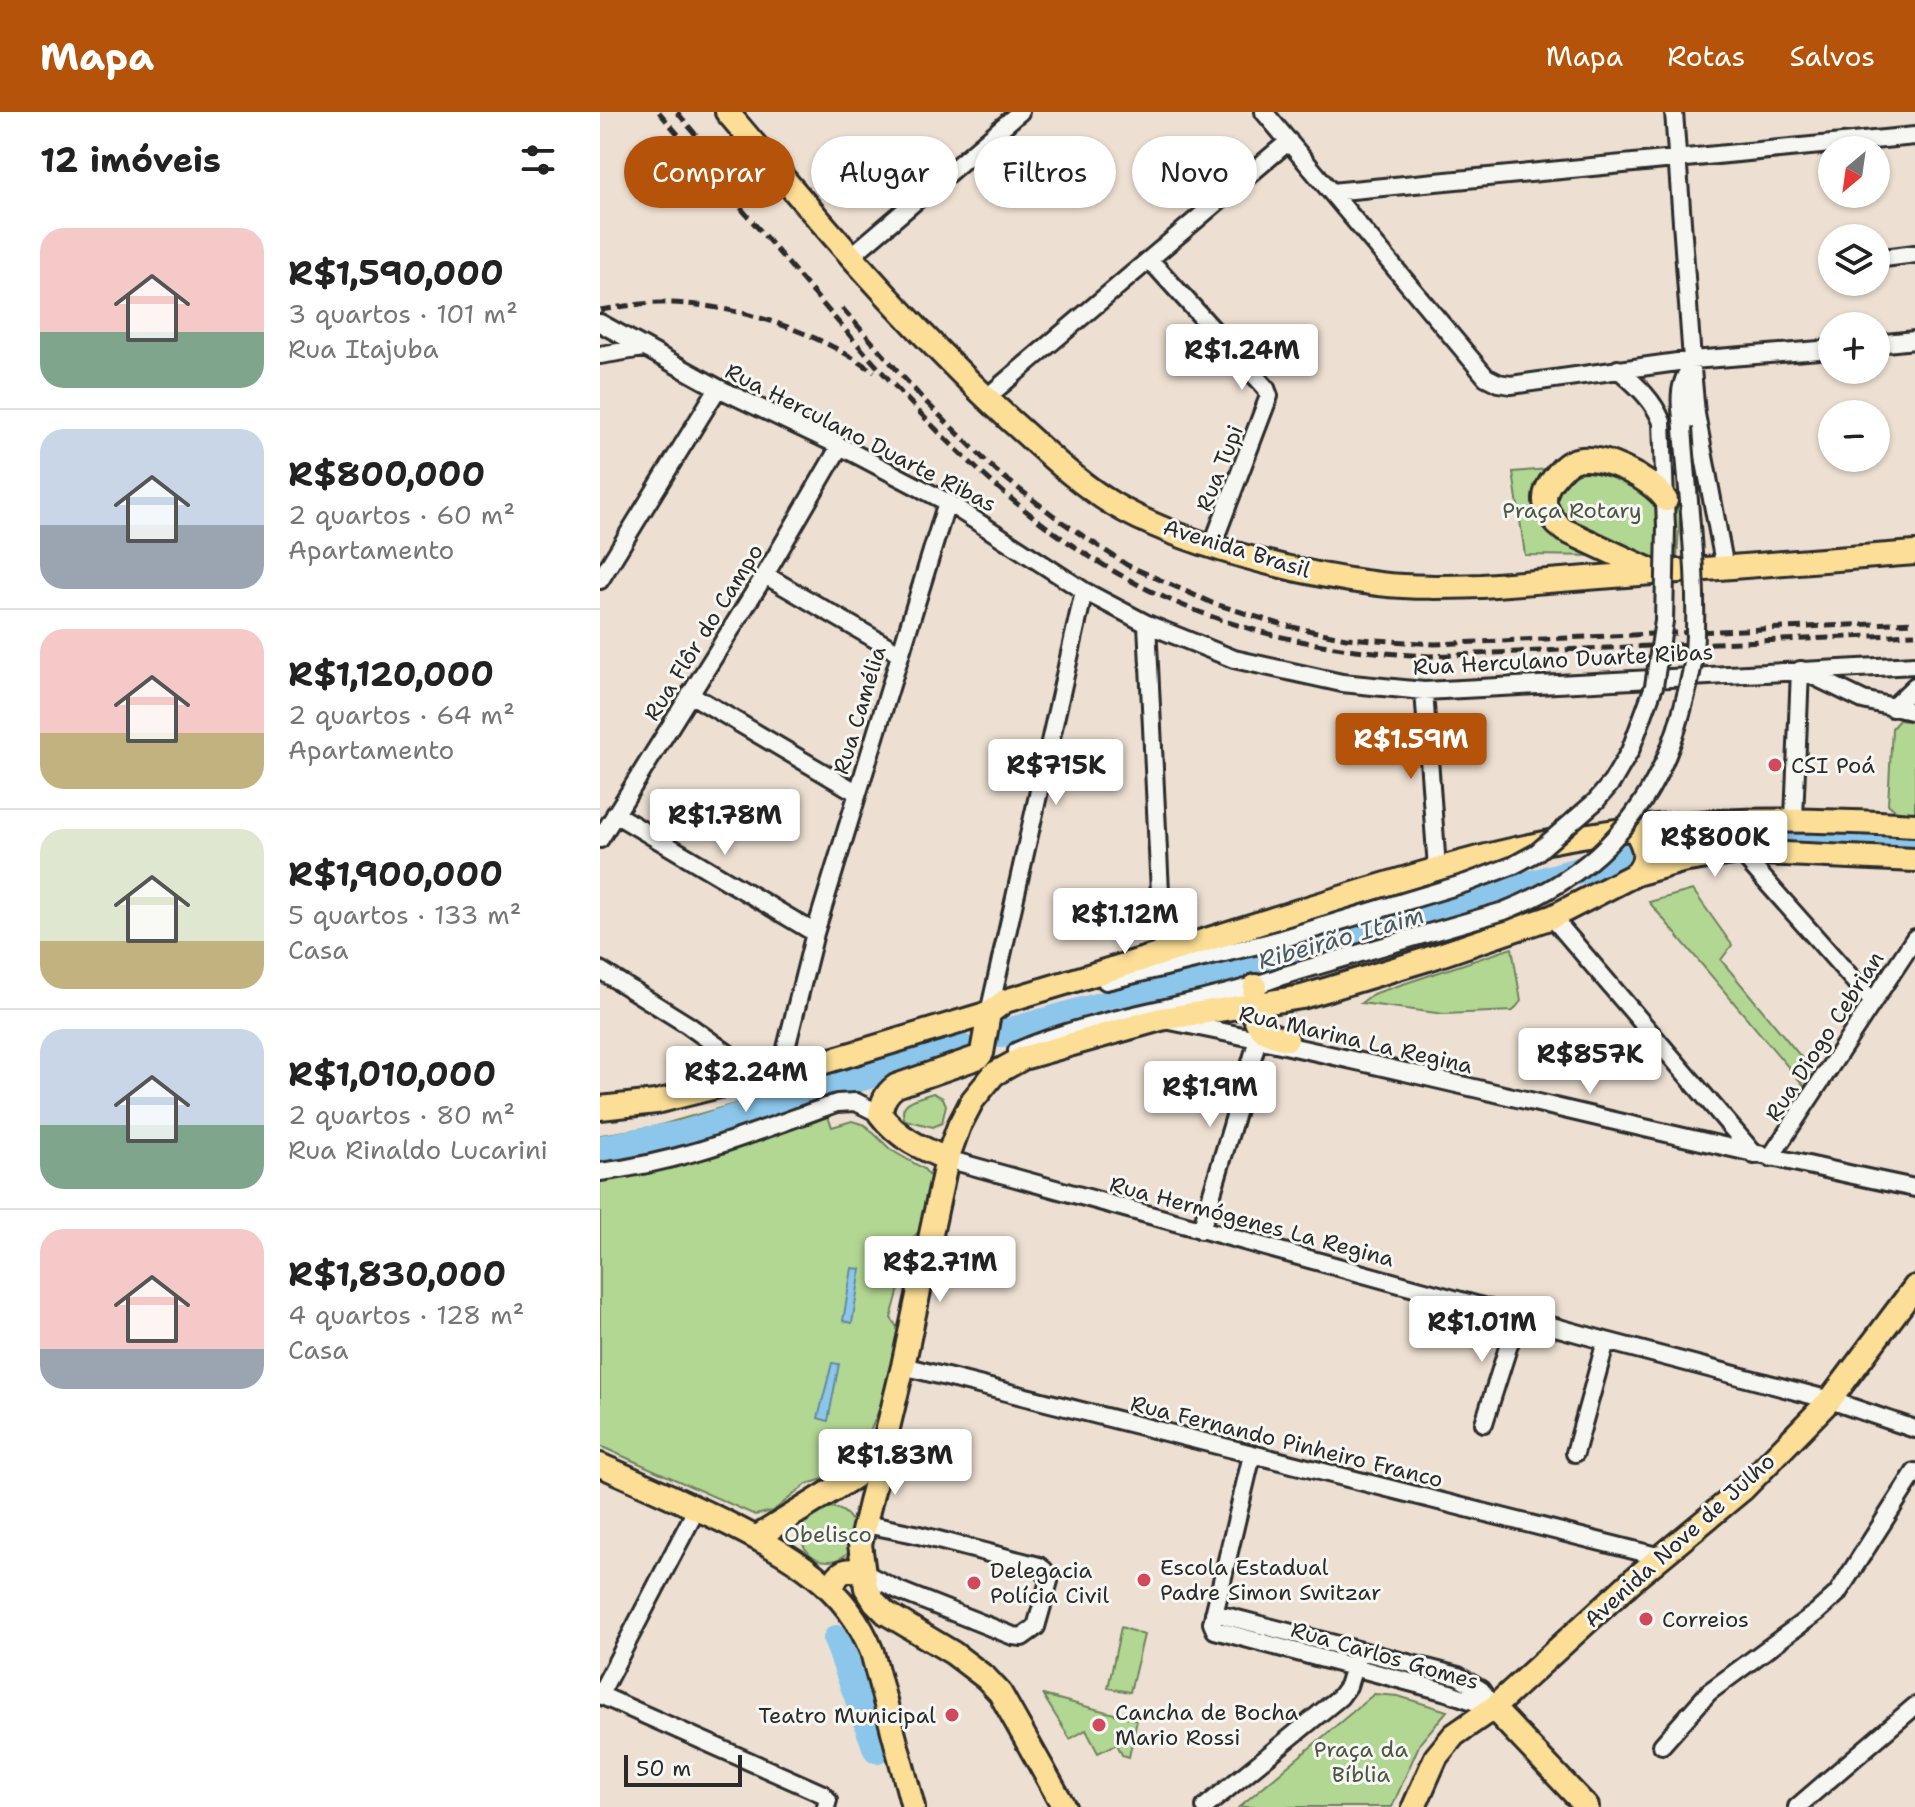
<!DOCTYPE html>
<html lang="pt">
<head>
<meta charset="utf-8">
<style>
  :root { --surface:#fff; --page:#f6f6f6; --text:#222; --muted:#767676; --line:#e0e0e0; --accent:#b45309 }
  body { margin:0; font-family:"Shantell Sans",sans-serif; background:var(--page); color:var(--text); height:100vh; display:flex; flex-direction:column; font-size:30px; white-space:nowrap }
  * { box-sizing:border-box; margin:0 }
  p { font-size:26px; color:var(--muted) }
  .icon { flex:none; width:44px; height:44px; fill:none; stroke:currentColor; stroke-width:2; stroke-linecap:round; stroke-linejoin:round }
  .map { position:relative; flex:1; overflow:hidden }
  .sheet { display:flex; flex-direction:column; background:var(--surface); width:600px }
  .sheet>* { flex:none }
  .guide { position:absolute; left:24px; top:24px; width:760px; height:72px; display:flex; gap:16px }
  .needle { width:52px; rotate:209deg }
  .controls { position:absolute; left:1218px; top:24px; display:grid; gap:16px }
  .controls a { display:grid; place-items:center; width:72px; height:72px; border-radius:50%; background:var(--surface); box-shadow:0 2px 6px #0004; font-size:40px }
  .scale { position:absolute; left:24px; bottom:20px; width:118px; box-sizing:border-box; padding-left:8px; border:4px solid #2b2b2b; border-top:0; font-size:22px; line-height:28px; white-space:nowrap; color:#2b2b2b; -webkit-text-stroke:6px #f6f6f2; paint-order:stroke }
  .price { position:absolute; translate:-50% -68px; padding:0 18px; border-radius:8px; background:#fff; color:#222; font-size:26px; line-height:52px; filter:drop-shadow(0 2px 4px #0008) }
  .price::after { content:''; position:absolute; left:50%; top:48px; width:24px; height:18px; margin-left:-12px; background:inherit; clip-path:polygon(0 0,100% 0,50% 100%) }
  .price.current { background:var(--accent); color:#fff }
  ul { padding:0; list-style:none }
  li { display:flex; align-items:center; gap:24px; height:200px; padding:0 40px }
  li+li { border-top:2px solid var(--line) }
  li span { display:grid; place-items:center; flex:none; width:224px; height:160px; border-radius:24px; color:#555 }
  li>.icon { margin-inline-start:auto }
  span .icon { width:96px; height:96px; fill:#fffc; stroke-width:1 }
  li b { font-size:34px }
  h2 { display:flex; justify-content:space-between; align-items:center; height:96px; padding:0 40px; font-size:34px }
  .tag { padding:0 28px; border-radius:36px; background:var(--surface); box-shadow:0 2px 6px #0004; font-size:28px; line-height:72px }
  .tag.current { background:var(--accent); color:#fff }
  header { display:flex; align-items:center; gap:48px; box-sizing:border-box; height:112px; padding:0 40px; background:var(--accent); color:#fff }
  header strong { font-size:38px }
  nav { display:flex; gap:44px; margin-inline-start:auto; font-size:28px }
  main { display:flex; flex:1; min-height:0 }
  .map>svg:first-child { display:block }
</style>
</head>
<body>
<header>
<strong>Mapa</strong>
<nav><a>Mapa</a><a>Rotas</a><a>Salvos</a></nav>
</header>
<main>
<section class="sheet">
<h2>12 imóveis<svg class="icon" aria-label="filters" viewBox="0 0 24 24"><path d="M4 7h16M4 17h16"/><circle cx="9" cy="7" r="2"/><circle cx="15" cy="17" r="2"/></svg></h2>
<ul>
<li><span style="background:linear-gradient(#f6c9c9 65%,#7fa58c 0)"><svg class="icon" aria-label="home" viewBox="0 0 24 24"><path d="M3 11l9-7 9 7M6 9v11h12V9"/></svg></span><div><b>R$1,590,000</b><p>3 quartos · 101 m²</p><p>Rua Itajuba</p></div></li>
<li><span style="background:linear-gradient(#c9d6e8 60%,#9aa5b1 0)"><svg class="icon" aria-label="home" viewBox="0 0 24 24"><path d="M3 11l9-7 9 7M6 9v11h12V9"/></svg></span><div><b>R$800,000</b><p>2 quartos · 60 m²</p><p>Apartamento</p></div></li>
<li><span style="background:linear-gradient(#f6c9c9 65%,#c2b280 0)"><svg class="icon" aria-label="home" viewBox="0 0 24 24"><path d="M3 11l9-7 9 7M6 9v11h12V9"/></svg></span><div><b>R$1,120,000</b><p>2 quartos · 64 m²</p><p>Apartamento</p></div></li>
<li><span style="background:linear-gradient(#dfe7d0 70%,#c2b280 0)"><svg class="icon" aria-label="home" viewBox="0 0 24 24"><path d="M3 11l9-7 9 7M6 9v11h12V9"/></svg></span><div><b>R$1,900,000</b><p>5 quartos · 133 m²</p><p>Casa</p></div></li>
<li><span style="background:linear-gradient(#c9d6e8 60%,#7fa58c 0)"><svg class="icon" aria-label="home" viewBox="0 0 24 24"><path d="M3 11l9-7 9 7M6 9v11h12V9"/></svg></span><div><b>R$1,010,000</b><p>2 quartos · 80 m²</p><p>Rua Rinaldo Lucarini</p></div></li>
<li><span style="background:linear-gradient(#f6c9c9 75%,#9aa5b1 0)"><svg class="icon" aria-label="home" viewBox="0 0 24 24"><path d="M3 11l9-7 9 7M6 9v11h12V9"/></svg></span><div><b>R$1,830,000</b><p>4 quartos · 128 m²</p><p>Casa</p></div></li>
</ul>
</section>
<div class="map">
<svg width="1315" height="1695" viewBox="0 0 1315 1695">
  <rect width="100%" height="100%" fill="#ede0d2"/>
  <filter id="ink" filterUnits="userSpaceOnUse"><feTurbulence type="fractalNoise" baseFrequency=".0125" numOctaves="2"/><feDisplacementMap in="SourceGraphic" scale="16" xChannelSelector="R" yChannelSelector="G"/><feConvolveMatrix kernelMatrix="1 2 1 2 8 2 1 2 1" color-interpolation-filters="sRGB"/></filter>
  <g filter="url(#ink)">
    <path fill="#b2d792" stroke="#6e815e" stroke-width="2" d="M973,355l86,8 21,39 -3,43 -152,-2 -12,-83z
      M1299,608l16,2v92l-20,-4 -7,-6 4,-76z
      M1093,778l39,55 -11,15 99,120 -9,14 -162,-192z
      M912,836l9,53 -8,10 -69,3 -83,-11 12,-9z
      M223,967l2,6 -165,49 -60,8v-7l57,-9z
      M333,981l10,5 3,7 -4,18 -9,4 -28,-7c-9,-19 14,-22 28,-27z
      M224,995l8,20 20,-6 13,4 26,25 33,19 10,12 -4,41 -17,15 -22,81 12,18 -7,32 -39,96 -10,8 -40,12 -34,27 -18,4 -155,-69v-278l37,-3z
      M201 1422a27 27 0 1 1 54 0a27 27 0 1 1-54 0Z
      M521,1515l23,8 -14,57 -22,-4z
      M774,1582l24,2 49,15 -27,32 -28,64h-153z
      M443,1583l94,25 -8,37 -7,-2 -5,-11 -19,9 -12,-23 -16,9z"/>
    <path fill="#8cc7eb" stroke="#65899e" stroke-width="2" d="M252,1156l9,1 -9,54 -9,-2z
      M232,1251l7,1 -11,57 -10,-3z"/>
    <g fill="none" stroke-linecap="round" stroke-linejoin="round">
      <path stroke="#8cc7eb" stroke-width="28" d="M1083,732l57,-4 175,7
        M401,922l634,-179
        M0,1037l85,-15 274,-88
        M237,1527l40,110"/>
      <g stroke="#2b2b2b" stroke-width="22">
        <path id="minor" d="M664,0l222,265 12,6 13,2 181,-25 140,-11
          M1074,0l18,248c0,10 -7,13 -9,23 -5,14 -1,31 0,45
          M731,80l584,-56
          M250,145l170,-145
          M1276,147l39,-5
          M550,148l116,128 3,8 -57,150
          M1230,153l2,-1
          M0,211l118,65 122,58 107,56 137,89 63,33 87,35 108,24 82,8 491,-26
          M1276,232l39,-4
          M0,243l43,-7
          M1018,257c18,16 35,30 44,53l4,105
          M1092,257l4,45 29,154
          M386,286l303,-257
          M165,463l134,78
          M0,468l118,-192
          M547,512l16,330
          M1201,558l62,30 52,12
          M824,579l13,177
          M90,582l166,98
          M1292,596l23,-22
          M15,702l200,119
          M1194,707l6,-149
          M0,727l165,-264 75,-129
          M1140,740l132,149
          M952,805l203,238
          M0,858l88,55 71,51
          M506,869l165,-39
          M391,900l-2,1 95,-422
          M570,909c250,50 496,116 745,167
          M417,939c85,-37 179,-43 265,-75
          M180,960l35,-139 132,-431
          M1170,1046l145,-220
          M347,1047l659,182 224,59 85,29
          M0,1060c84,-10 157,-41 237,-69l19,-1 24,12
          M601,1118l57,-191
          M303,1254l758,191
          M884,1311l34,-107
          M975,1341l31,-112
          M652,1343l-40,168 3,7 232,62 46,16
          M264,1461l36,18 113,45 9,1 14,-10 13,-46 -5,-11 -5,-4 -124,-32 -50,-10
          M614,1501l244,63 23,14 12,18
          M0,1582l97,-186
          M0,1583l223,99 5,6 -2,7
          M1062,1633l47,-53 108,-80 20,-18 78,-122
          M605,1695l135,-110 8,-11 9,-29
          M1197,1695l118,-101"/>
      </g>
      <g stroke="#2b2b2b" stroke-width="28">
        <path id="major" d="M127,0c90,106 180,213 283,308 33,29 65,61 103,84 67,40 188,71 266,80 34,4 68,3 103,2l433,-33
          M1054,460l-90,-42c-18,-14 -27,-32 -10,-52 5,-6 11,-14 19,-17 26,-10 79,18 93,39
          M1035,717c9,17 15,29 1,45
          M655,874c-3,33 -3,46 32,53
          M0,996l56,-6 103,-26 59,-12 171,-51 16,-12c97,-29 193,-58 290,-89 95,-29 189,-60 287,-76 113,-19 219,-18 333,-11
          M347,1047c-26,-11 -49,-21 -67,-45 3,-13 5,-20 16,-28l83,-29 3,-4 7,-40
          M0,1353c43,19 87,38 129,59 61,31 117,61 143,128l41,155
          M157,1425l97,-60 26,-31
          M232,1479c4,-19 13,-25 32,-18
          M893,1596l94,99
          M464,1695l-64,-114 -14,-15 -33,-25 -67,-40 -11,-11 -9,-14 -6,-44 43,-178 44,-207 12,-33 13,-25 22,-27 29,-16 138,-39 141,-22 126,-38 124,-42 84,-43 46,-13 58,-9 175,8
          M814,1695l22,-50 18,-22 39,-27 140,-128 110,-91 87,-89 85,-113"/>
      </g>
      <use href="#minor" stroke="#f6f6f2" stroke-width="16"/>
      <use href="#major" stroke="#fcde96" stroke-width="22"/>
      <path stroke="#2b2b2b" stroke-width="5" stroke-dasharray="12 6" stroke-linecap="butt" d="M59,0c52,61 105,123 157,184 103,121 212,243 361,307 83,35 164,49 253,53l485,-22
        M77,0l74,90
        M242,196l79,89 75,74 66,51 65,43 85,38 71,22 63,13 89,6 480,-22
        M0,198c20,-3 41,-7 61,-7 69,-1 157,28 213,69"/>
      <g stroke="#2b2b2b" stroke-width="22" stroke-linecap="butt">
        <path id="minor-bridge" d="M671,830l195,-59 48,-18 22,-12 60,-52 16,-19 18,-31 24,-65 10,-65 2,-94
          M682,864l222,-65c92,-36 151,-102 177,-197 5,-19 11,-39 13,-59 5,-74 -6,-153 -11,-227"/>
      </g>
      <use href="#minor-bridge" stroke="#f6f6f2" stroke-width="16"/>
    </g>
  </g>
  <g fill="#d1495b" stroke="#f6f6f2" stroke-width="3">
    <circle cx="1175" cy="653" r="8"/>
    <circle cx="544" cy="1468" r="8"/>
    <circle cx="374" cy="1471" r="8"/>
    <circle cx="1046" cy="1507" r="8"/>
    <circle cx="352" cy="1603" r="8"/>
    <circle cx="499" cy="1613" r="8"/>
  </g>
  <g text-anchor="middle" stroke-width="6" stroke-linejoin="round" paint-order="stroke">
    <g font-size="22" fill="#2b2b2b" stroke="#f6f6f2">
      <text transform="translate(261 325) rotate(27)" y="8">Rua Herculano Duarte Ribas</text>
      <text transform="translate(619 356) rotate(-68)" y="8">Rua Tupi</text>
      <text transform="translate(637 436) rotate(17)" y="8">Avenida Brasil</text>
      <text transform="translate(103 520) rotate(-58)" y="8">Rua Flôr do Campo</text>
      <text transform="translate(963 547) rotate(-3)" y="8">Rua Herculano Duarte Ribas</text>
      <text transform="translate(259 598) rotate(-73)" y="8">Rua Camélia</text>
      <text transform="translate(1224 924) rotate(-57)" y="8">Rua Diogo Cebrian</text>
      <text transform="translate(756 927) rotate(13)" y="8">Rua Marina La Regina</text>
      <text transform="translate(652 1109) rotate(15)" y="8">Rua Hermógenes La Regina</text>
      <text transform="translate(687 1329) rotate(14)" y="8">Rua Fernando Pinheiro Franco</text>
      <text transform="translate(1079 1428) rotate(-42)" y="8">Avenida Nove de Julho</text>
      <text transform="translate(785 1543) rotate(16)" y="8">Rua Carlos Gomes</text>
    </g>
    <g font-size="22" fill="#4d5645" stroke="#f6f6f2">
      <text x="972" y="406">Praça Rotary</text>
      <text x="228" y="1430">Obelisco</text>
      <text x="761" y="1645">Praça da<tspan x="761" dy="25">Bíblia</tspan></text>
    </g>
    <g font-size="22" fill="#2b2b2b" stroke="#f6f6f2" text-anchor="start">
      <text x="1191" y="661">CSI Poá</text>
      <text x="560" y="1463">Escola Estadual<tspan x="560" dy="25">Padre Simon Switzar</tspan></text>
      <text x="390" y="1466">Delegacia<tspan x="390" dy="25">Polícia Civil</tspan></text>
      <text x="1062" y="1515">Correios</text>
      <text x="515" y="1608">Cancha de Bocha<tspan x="515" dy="25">Mario Rossi</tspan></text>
      <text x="336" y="1611" text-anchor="end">Teatro Municipal</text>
    </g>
    <g font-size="24" font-style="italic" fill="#485a65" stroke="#f6f6f2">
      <text transform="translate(741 826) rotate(-16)" y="8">Ribeirão Itaim</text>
    </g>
  </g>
</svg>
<div class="controls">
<a><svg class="needle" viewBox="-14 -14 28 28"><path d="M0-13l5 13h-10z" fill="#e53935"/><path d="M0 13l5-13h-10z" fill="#767676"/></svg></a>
<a><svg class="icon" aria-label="layers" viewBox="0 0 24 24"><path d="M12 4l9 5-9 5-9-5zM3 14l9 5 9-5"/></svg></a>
<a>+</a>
<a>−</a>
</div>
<div class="scale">50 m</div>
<b class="price" style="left:642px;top:280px">R$1.24M</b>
<b class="price current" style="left:811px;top:669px">R$1.59M</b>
<b class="price" style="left:456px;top:695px">R$715K</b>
<b class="price" style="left:125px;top:745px">R$1.78M</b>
<b class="price" style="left:1115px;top:767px">R$800K</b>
<b class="price" style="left:525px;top:844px">R$1.12M</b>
<b class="price" style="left:990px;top:984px">R$857K</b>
<b class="price" style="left:146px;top:1002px">R$2.24M</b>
<b class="price" style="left:610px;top:1017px">R$1.9M</b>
<b class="price" style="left:340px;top:1192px">R$2.71M</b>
<b class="price" style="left:882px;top:1252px">R$1.01M</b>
<b class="price" style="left:295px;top:1385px">R$1.83M</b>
<div class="guide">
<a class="tag current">Comprar</a>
<a class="tag">Alugar</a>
<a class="tag">Filtros</a>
<a class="tag">Novo</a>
</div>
</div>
</main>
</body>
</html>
